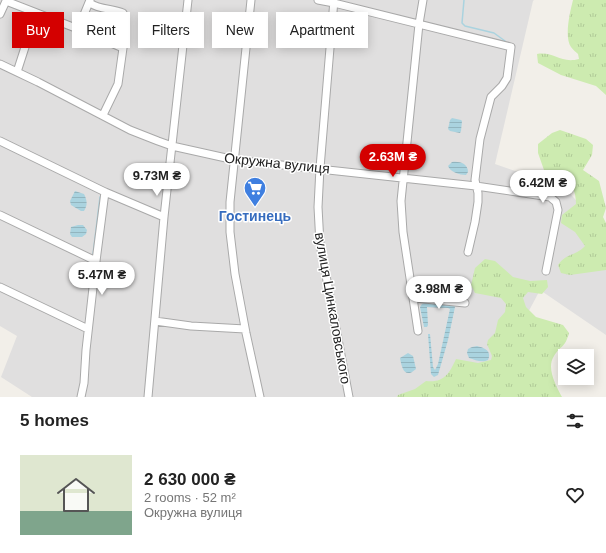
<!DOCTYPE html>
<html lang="en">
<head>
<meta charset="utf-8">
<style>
  :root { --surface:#fff; --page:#f2f2f2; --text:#222; --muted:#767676; --accent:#d40000 }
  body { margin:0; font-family:Helvetica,sans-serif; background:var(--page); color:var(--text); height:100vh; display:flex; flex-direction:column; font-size:15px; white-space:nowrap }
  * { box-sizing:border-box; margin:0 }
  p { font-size:13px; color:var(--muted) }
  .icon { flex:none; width:22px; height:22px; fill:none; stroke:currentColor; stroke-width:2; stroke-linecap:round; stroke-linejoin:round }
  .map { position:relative; height:397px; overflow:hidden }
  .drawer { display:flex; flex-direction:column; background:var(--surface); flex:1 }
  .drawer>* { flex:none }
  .hud { position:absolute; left:12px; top:12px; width:400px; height:36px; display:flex; gap:8px }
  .buttons { position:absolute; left:558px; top:349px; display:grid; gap:8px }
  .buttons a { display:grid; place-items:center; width:36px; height:36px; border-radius:0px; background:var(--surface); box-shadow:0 2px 10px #0003; font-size:20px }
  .price { position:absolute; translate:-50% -34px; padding:0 9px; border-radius:14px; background:#fff; color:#222; font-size:13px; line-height:26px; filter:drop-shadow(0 1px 2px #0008) }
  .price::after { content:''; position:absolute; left:50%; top:24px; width:12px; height:9px; margin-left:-6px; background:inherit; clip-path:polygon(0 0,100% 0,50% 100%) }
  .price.on { background:var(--accent); color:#fff }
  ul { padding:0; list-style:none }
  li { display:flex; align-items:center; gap:12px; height:100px; padding:0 20px }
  li span { display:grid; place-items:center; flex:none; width:112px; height:80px; border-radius:0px; color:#555 }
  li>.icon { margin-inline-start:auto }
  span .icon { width:48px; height:48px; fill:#fffc; stroke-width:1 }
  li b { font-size:17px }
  h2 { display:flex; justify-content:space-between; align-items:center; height:48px; padding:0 20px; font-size:17px }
  .pill { padding:0 14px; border-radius:0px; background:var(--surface); box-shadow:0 2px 10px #0003; font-size:14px; line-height:36px }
  .pill.on { background:var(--accent); color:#fff }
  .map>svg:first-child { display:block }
</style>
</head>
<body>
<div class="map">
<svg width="606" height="397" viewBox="0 0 606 397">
  <defs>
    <pattern id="grass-tufts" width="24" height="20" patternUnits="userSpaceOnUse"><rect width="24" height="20" fill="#cdebb0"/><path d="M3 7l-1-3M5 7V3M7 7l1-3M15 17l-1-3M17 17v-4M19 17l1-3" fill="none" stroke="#b0c997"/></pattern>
    <pattern id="water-rules" width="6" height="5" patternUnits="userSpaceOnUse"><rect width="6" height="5" fill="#aad3df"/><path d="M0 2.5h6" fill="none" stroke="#92b5bf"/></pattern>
  </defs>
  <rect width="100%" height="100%" fill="#f2efe9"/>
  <path fill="#e0dfdf" d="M0,0h534l-1,1 -38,163 71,25 40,45v101l-66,-45 -57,107h-451l-31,-20 16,-41 -17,-10z"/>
  <path fill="url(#grass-tufts)" d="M573,0h33v95l-10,-9 -35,-11 -23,-12 -1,-9c17,-3 23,10 42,5l-1,-5c-2,-2 -5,-4 -7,-7 -7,-10 -1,-35 2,-47z
    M560,130l26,9 7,6 -1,10 -9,15 16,11 7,27 -3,9 3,6v47l-36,5 -9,-2 -3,-8c8,-12 18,-9 27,-19l-10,-14 -14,-9 1,-8 14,-11c0,-24 -13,-26 -32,-34l-6,-17v-9l14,-11z
    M485,259l10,2 18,16 17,4 17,-1 1,7 -6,7 -14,-2 -5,6 3,9 10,10 27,8 6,8c-4,15 -8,12 -15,23 -8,12 2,30 8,41h-165l1,-2 17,-6 11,-8c18,2 23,-7 30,-22l22,4 13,-3 1,-4 -5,-12 1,-4 7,-7 3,-13 7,-8 1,-8 -5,-6 -26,-5 -4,-8 4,-17z"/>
  <path fill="url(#water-rules)" d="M452,118l9,2 1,1 -1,10 -1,2 -10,-2 -2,-2 2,-9z
    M452,162c7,-1 16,1 16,10l-2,3c-6,0 -16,-3 -18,-9z
    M75,191l9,3c3,6 4,11 0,17h-3l-10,-6 -1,-4z
    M78,225h5l4,5 -1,4 -4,3h-10l-2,-3 1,-7z
    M425,303h22l7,2 1,2 -7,33 -10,35 -4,2 -3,-3 -3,-40h2l3,33 2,3 3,-6 12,-55 -2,-1 -21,-1 1,18 -1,2h-3l-4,-20 2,-3z
    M477,346c8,2 15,5 11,14 -6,3 -13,0 -19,-2l-2,-5 1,-4 4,-2z
    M408,353l5,3 3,13c-11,10 -14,0 -16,-11z"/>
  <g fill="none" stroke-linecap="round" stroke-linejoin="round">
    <path stroke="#aad3df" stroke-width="1.5" d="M464,0l-2,23 3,3 29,7 11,8
      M93,254l7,-57"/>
    <g stroke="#a9a9a9" stroke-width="9">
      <path id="street" d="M90,0l-12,29 45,19 -5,36 -15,31
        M251,0l-21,202v30l5,42 11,59 14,64
        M318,0l16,3 177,44 -4,31 -5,8 -11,11 -11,42 -5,41 3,13v9l-3,20 -7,30
        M334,0l-14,168 -2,39 2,37 29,153
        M90,3c10,7 22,5 33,10l2,4 -2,31
        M0,14l6,-13 72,28
        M0,64l38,18 92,48 28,11 14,5 63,14 241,26 74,11 6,5 2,8 -12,61
        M17,72l19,-59
        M0,141l105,51 59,25
        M0,215l96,46
        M0,287l88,42
        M414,298l51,5
        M155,321l36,5 54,3
        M418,331l-15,-99 -2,-31 18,-177 4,-24
        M81,397l3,-14 2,-33 10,-89 9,-69
        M148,397l16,-180 24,-217"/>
    </g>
    <use href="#street" stroke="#fff" stroke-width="7"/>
  </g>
  <defs>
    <g id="supermarket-pin" transform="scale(1.15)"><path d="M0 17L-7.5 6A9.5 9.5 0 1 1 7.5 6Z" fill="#3f7fe0" stroke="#fff"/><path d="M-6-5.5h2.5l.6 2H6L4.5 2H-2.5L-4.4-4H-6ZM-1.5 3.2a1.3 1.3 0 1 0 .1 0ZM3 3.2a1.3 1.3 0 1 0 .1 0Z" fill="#fff"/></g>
  </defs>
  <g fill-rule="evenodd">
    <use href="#supermarket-pin" x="255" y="188"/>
  </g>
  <g text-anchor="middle" stroke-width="3" stroke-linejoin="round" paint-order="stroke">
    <g font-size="14" fill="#222" stroke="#fff">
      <text transform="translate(277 163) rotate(6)" y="5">Окружна вулиця</text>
      <text transform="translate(333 308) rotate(80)" y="5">вулиця Цинкаловського</text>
    </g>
    <g font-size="14" font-weight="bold" fill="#366cbe" stroke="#fff">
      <text x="255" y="221">Гостинець</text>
    </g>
  </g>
</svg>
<div class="buttons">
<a><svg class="icon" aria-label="layers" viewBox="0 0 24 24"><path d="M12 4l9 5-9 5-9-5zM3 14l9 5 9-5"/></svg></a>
</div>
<b class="price on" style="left:393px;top:178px">2.63M ₴</b>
<b class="price" style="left:157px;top:197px">9.73M ₴</b>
<b class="price" style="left:543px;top:204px">6.42M ₴</b>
<b class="price" style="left:102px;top:296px">5.47M ₴</b>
<b class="price" style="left:439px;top:310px">3.98M ₴</b>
<div class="hud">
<a class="pill on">Buy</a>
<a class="pill">Rent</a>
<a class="pill">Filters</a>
<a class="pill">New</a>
<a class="pill">Apartment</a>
</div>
</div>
<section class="drawer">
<h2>5 homes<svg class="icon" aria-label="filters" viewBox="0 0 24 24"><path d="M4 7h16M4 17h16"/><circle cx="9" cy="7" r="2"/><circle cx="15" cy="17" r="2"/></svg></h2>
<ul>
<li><span style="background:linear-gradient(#dfe7d0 70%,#7fa58c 0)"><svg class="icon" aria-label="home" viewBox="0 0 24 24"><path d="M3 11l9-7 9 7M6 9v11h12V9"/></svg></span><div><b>2 630 000 ₴</b><p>2 rooms · 52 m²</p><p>Окружна вулиця</p></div><svg class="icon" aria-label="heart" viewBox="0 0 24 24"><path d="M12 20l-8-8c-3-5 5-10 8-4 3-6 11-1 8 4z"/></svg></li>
</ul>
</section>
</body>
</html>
